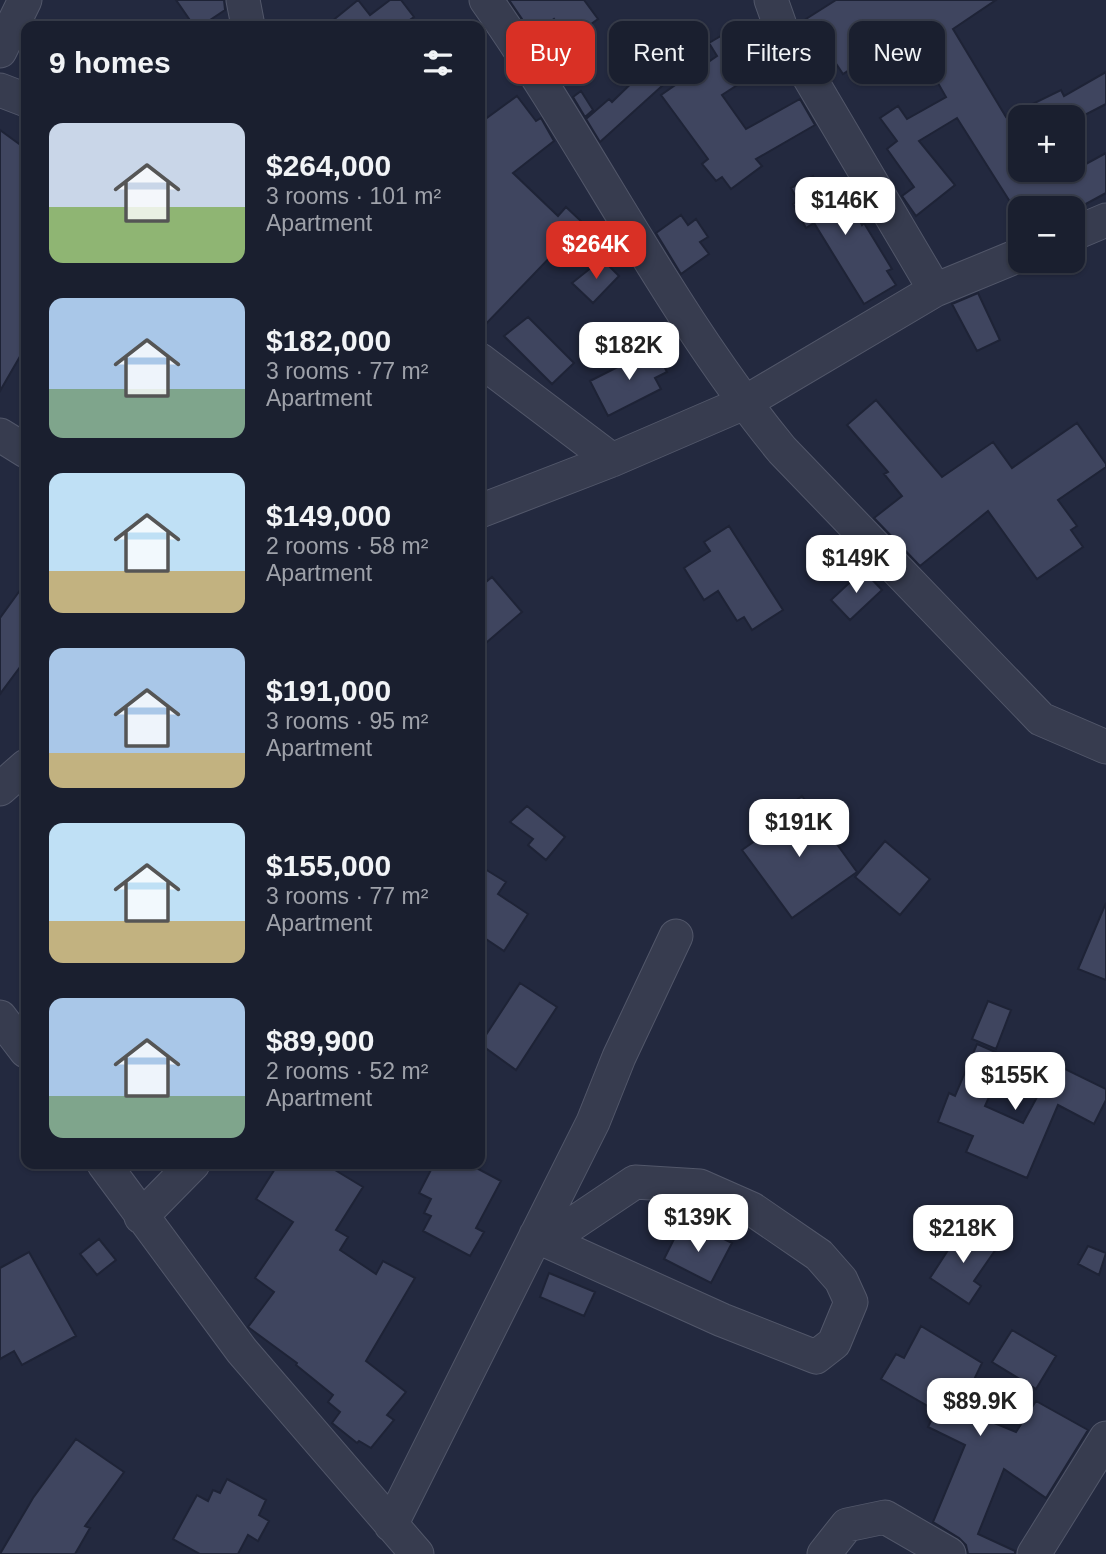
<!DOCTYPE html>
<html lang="en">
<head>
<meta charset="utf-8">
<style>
  :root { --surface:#1a1f2f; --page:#232737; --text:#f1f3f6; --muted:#9fa2aa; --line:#383d4b; --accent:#d93025 }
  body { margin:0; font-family:Helvetica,sans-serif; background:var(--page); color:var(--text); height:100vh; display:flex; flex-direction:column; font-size:26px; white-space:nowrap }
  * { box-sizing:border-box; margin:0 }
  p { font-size:23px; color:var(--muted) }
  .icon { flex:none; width:38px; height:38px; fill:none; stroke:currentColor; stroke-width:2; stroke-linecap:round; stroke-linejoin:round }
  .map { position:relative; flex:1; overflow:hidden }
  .details { position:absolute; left:21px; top:21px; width:464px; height:1148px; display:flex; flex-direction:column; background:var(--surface); border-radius:14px; box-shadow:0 2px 5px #0004,0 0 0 2px var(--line) }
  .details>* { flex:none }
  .hud { position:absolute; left:506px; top:21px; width:495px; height:63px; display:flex; gap:14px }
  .fabs { position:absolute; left:1008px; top:105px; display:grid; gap:14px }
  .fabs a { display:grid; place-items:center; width:77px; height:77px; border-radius:14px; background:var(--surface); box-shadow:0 2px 5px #0004,0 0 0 2px var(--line); font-size:35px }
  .price { position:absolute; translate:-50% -60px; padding:0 16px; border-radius:14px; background:#fff; color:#222; font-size:23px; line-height:46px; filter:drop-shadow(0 2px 4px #0008) }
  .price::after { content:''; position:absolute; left:50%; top:42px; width:21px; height:16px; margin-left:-10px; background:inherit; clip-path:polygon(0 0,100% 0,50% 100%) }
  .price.selected { background:var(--accent); color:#fff }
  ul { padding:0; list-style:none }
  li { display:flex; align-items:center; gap:21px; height:175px; padding:0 28px }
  li span { display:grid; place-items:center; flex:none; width:196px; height:140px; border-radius:14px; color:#555 }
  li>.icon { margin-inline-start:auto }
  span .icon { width:84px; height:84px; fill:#fffc; stroke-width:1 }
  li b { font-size:30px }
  h2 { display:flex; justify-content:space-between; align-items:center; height:84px; padding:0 28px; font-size:30px }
  .tag { padding:0 24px; border-radius:14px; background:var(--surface); box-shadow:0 2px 5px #0004,0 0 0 2px var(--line); font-size:24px; line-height:63px }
  .tag.selected { background:var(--accent); color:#fff }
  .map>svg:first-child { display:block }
</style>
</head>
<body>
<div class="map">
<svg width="1106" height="1554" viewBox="0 0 1106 1554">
  <rect width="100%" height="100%" fill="#23293f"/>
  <path fill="#3f455f" stroke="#1e2336" stroke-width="2" d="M176,0h48l1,10 -24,16h-7z
    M358,0l12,15 20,-15h11l13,17 -13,9h-75z
    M509,0h75l14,19 -29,21 -15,-21 -21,16z
    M836,0h160l-43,29 53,88 55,-27 3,6 42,-24v32l-25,13h-71l10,16v37h55l31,-17v40l-33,18v-3h-59l-57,-90 -38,23 36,44 -39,31 -14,-20 12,-9 -27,-38 10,-8 -17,-23 18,-12 9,13 39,-22 -24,-42 -22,15 -16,-23 -41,27 -10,-15 -9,1 -10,-15 6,-4 -14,-22z
    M736,27l12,19 -18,10 15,24 -23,15 24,34 54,-30 15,26 -59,34 6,7 -31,23 -9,-12 -6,4 -14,-17 6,-5 -47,-64 56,-39 -8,-13z
    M646,69l16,17 -62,56 -14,-23 23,-20 3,3z
    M581,91l12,19 -8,7 -12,-20z
    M517,96l19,25 5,-3 13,23 -41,32 45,43 8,-9 17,16 -103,107v-207z
    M0,130l26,19v197l-26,45z
    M813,176l7,14 19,-10 23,45 2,-2 28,46 -5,2 9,14 -32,19 -50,-81 -8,5 -13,-24 5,-3 -7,-13z
    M681,215l7,10 8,-6 12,18 -8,5 9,12 -28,20 -25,-41z
    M602,259l17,17 -26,27 -21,-20z
    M978,293l22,47 -23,11 -25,-47z
    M528,317l46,46 -22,21 -48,-48z
    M655,348l12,24 -12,6 6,11 -53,27 -18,-35z
    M876,400l66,77 51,-35 19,26 65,-45 29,41v3l-48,33 19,26 -6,4 12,17 -46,32 -49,-68 -68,55 -46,-48 28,-22 -18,-22 4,-2 -41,-47z
    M729,526l54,84 -31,20 -8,-13 -7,4 -19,-30 -14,9 -20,-32 26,-17 -6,-9z
    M863,570l19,20 -32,30 -19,-20z
    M492,577l30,35 -42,36v-61z
    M26,582v77l-26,35v-76z
    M802,796l55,76 -65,46 -50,-68 43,-30 -5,-8z
    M527,806l38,31 -19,23 -18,-15 5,-6 -23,-17z
    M885,841l45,38 -30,36 -45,-38z
    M480,866l26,16 -8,12 30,20 -24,37 -24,-16z
    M1106,903v77l-28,-11z
    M520,983l37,24 -41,63 -36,-26z
    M988,1001l23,9 -15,39 -24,-10z
    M977,1044l30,13 -22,49 38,17 32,-59 51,25v11l-12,24 -36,-19 -31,73 -61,-26 7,-16 -35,-14 11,-29 6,3z
    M278,1164h47l38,23 -27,43 12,7 -8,13 36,24 7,-13 32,17 -49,83 40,31 -19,23 7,5 -23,28 -12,-7 -2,2 -25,-20 8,-11 -12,-10 5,-7 -37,-30 1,-2 -49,-36 26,-35 -19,-14 38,-56 -37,-23z
    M434,1164h35l32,17 -25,47 8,4 -14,24 -47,-25 8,-15 -7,-3 7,-14 -12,-6z
    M680,1227l26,13 4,-8 22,11 -21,40 -47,-24z
    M963,1227l33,22 -22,32 7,5 -12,18 -39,-26z
    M99,1239l17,21 -19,15 -17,-21z
    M1088,1246l18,7 -7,22 -21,-11z
    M29,1252l47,84 -54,29 -8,-14 -14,8v-91z
    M549,1273l46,19 -11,24 -44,-19z
    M921,1326l61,37 -22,46 56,23 20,-31 52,29 -42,68 -42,-29 -26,65 37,17v3h-47l-2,-9 -7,-7 -26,-16 32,-77 -37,-18 8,-16 -55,-32 15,-25 8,4z
    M1012,1330l44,26 -20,33 -44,-27z
    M76,1439l48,33 -39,54 5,2 -15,26h-75l33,-56z
    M227,1479l39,21 -7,15 10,6 -11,20 -10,-6 -10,19h-38l-27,-15 24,-44 11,6 5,-11 7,3z"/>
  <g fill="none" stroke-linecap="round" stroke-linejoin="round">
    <g stroke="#52576a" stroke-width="35">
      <path id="minor" d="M243,0l5,26
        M486,0c103,146 182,311 296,450l259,269 65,28
        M771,0l11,31 153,259
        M0,51l25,-51
        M0,90l26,10
        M1073,234l33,-14
        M480,360l132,100
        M0,435l26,16
        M480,511l132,-51 132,-57 191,-113 85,-35
        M0,789l26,-23
        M0,1017l26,34
        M104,1164l138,187 175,203
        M141,1217l52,-53
        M536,1235l11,6 175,79 94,37 18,-14 17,-41 -10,-22 -22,-25 -67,-46 -52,-23 -65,-4 -88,59
        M391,1525l202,-403 26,-65 57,-121
        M824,1554l23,-29 38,-8 64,37
        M1034,1554l72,-116"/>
    </g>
    <use href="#minor" stroke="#373c4f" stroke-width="33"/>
  </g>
</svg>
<div class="fabs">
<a>+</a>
<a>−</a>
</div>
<b class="price" style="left:845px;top:237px">$146K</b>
<b class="price selected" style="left:596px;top:281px">$264K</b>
<b class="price" style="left:629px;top:382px">$182K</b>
<b class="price" style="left:856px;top:595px">$149K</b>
<b class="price" style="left:799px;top:859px">$191K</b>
<b class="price" style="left:1015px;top:1112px">$155K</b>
<b class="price" style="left:698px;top:1254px">$139K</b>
<b class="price" style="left:963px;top:1265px">$218K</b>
<b class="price" style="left:980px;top:1438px">$89.9K</b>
<div class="hud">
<a class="tag selected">Buy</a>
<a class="tag">Rent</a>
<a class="tag">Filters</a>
<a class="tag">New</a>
</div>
<section class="details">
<h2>9 homes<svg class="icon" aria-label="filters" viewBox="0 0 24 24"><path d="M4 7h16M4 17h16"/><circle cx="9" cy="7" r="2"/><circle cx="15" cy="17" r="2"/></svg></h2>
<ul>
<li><span style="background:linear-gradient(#c9d6e8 60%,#8fb573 0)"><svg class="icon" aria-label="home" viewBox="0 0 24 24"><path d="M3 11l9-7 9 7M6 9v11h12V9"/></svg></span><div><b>$264,000</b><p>3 rooms · 101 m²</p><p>Apartment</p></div></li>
<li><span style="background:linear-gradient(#a9c7e8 65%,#7fa58c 0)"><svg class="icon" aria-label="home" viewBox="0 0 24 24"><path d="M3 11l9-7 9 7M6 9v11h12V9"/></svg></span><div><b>$182,000</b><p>3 rooms · 77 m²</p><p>Apartment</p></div></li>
<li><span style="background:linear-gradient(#bfe0f5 70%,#c2b280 0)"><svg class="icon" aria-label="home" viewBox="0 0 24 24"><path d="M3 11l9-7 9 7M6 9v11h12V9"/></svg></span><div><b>$149,000</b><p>2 rooms · 58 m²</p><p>Apartment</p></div></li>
<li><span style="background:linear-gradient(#a9c7e8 75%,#c2b280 0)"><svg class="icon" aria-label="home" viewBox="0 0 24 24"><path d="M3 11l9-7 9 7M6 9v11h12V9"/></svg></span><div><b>$191,000</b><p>3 rooms · 95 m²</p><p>Apartment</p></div></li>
<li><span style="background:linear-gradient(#bfe0f5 70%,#c2b280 0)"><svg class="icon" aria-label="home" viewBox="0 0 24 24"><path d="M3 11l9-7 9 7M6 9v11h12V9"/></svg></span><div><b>$155,000</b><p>3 rooms · 77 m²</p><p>Apartment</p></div></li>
<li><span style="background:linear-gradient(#a9c7e8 70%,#7fa58c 0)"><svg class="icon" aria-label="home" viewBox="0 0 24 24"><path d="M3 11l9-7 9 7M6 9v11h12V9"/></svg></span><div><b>$89,900</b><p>2 rooms · 52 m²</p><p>Apartment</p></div></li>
</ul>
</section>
</div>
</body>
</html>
